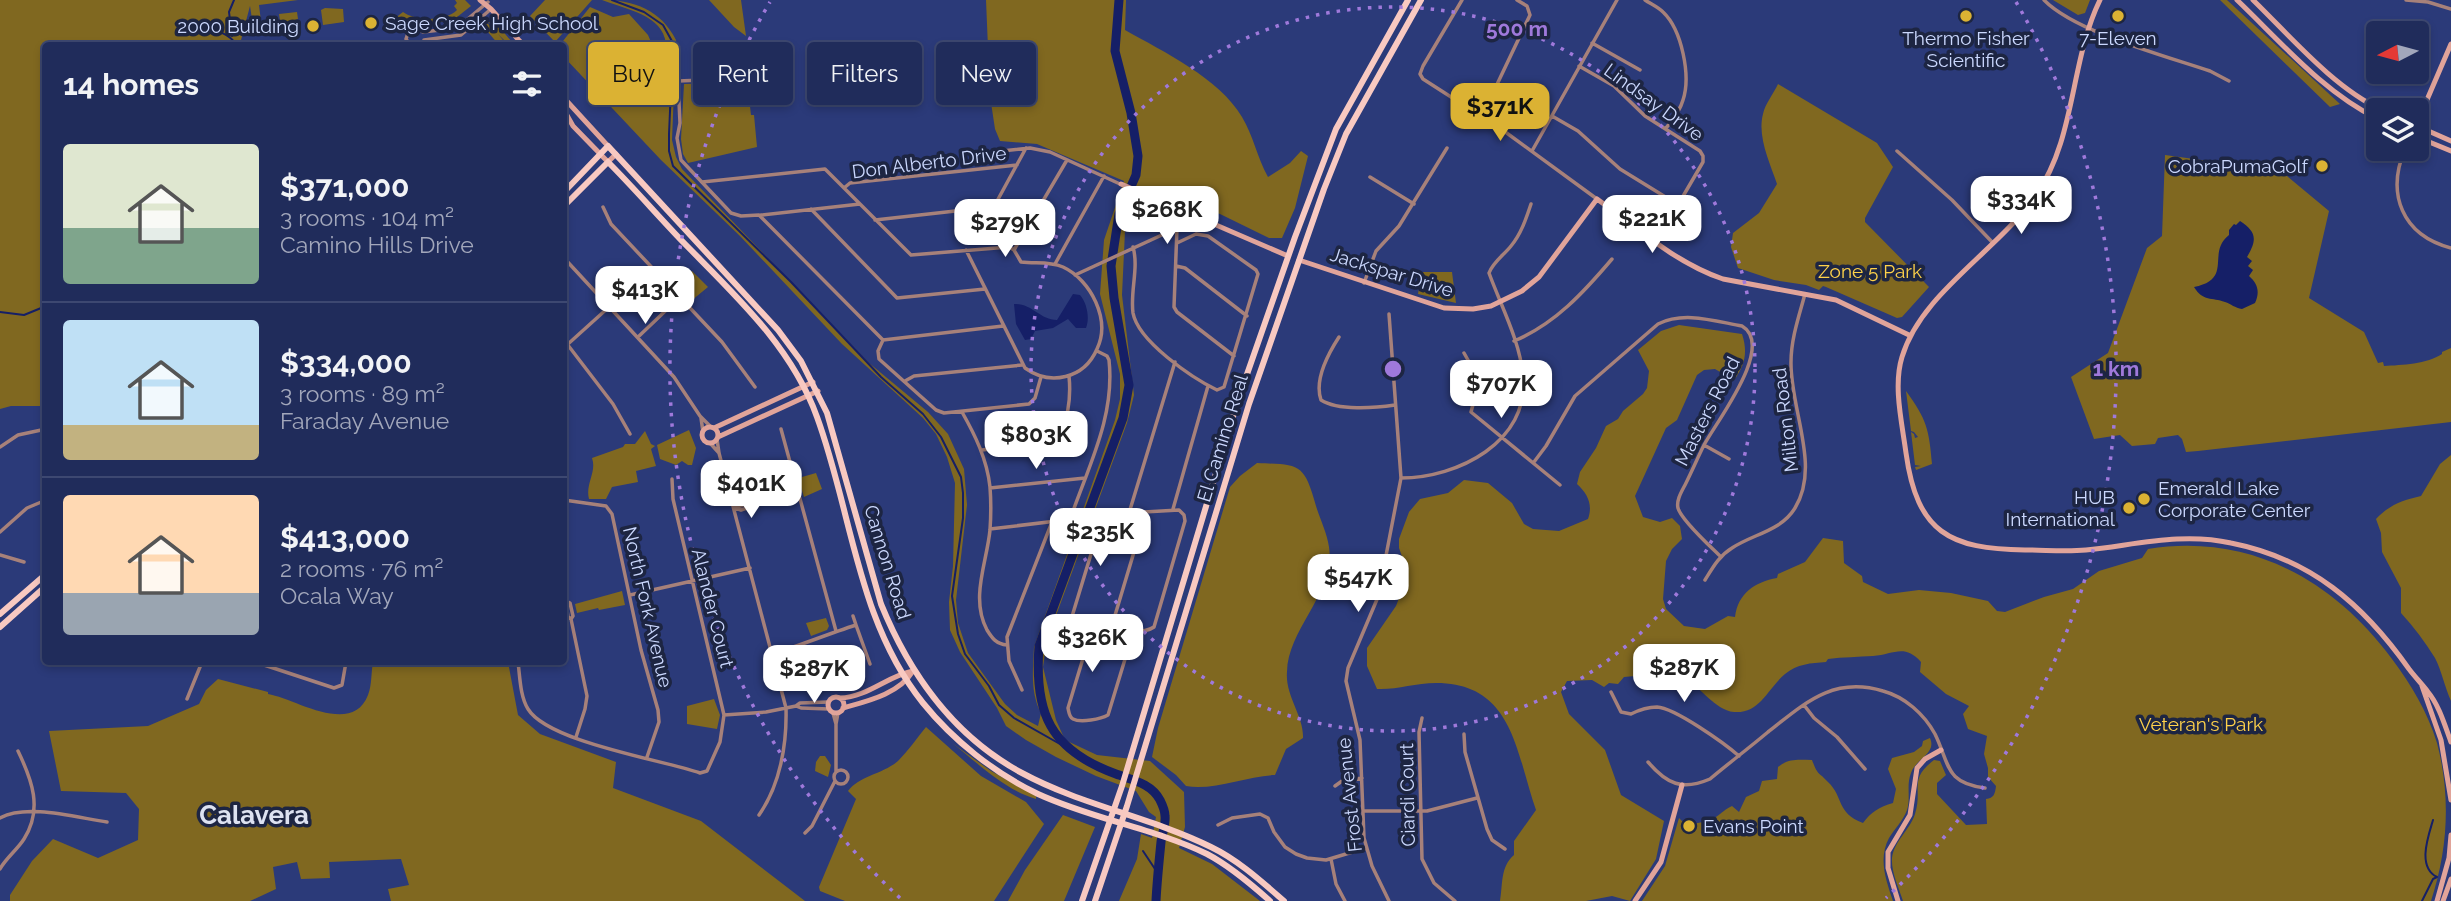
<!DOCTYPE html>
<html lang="en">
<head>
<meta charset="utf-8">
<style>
  :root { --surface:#202c5b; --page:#283461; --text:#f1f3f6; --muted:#a2a7bb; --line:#3d4871; --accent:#dbb233 }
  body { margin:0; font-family:Raleway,sans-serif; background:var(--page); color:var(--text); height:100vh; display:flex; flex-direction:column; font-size:26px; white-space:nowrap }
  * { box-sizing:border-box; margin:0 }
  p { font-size:23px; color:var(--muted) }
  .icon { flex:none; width:38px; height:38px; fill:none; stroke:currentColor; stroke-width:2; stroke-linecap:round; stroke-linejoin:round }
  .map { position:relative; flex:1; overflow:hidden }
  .drawer { position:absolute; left:42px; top:42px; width:525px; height:623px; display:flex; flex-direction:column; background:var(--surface); border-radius:7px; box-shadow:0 4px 10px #0003,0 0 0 2px var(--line) }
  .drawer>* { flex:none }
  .top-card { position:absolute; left:588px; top:42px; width:665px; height:63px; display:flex; gap:14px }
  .needle { width:46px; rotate:264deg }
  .buttons { position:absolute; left:2366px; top:21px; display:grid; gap:14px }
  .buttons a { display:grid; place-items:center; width:63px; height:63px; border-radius:7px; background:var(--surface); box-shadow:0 4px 10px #0003,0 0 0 2px var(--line); font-size:35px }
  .price { position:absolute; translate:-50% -60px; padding:0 16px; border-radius:14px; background:#fff; color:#222; font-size:23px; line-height:46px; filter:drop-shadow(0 2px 4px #0008) }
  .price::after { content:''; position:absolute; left:50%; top:42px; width:21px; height:16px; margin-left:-10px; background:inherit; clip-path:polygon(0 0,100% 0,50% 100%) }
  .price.selected { background:var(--accent); color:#111 }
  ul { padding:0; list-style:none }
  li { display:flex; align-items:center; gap:21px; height:175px; padding:0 21px }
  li+li { border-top:2px solid var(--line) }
  li span { display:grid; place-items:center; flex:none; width:196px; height:140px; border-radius:7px; color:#555 }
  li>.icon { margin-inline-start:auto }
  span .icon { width:84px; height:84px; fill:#fffc; stroke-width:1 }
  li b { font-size:30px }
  h2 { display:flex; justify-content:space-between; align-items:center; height:84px; padding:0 21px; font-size:30px }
  .chip { padding:0 24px; border-radius:7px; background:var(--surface); box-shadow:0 4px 10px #0003,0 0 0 2px var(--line); font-size:24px; line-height:63px }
  .chip.selected { background:var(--accent); color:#111 }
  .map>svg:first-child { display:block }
</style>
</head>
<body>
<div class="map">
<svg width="2451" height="901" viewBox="0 0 2451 901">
  <rect width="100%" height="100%" fill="#2b3a79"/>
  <path fill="#806820" d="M0,0h298l-39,5 3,25 -8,2 -4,-26 -10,38 -194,2 -1,360h-34l-11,3z
    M455,0h10l6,6 -19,15 -26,2 -12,-3 -24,5v-3l13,-10c12,9 42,10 54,-2l-3,-4 3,-3z
    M545,0h47l-37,42 -25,-26z
    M602,0c32,0 59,10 74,40l-4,100 4,17 6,12 187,194 59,49 20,22 16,35 3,36 -11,95 2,23 10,30 37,51 12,11 21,11 3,-13c-11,-21 -8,-43 -7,-66l81,-227 5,-21v-25l-20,-80 4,-54 20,-59 -87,-37 -37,-3 -5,-12 -5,-33 -4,-96h140l-1,30c39,22 94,48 117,87 11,18 15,40 26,60l22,-14 11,-12 7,5 -13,52 -13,30h-13l-49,-24 -78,-26 -13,18 -4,25 -3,64 12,100 -7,28 -80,217 -4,27 13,53 9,20 32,15 53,6 34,31 1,35 -6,21 33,16 48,37h-141l18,-42 4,-25 11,4 4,-21 -7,-5 -13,-21 -40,-15 -40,-19 -30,-17 -20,-14 -9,-18 -37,-56 -10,-22 -1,-28 4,-36 2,-83 -8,-26 -11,-23 -13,-16 -81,-74 -102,-108 -79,-76 -97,-103v-11h-5l31,-39 23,10 16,-3 19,21 15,35c15,-51 -22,-56 -61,-70z
    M709,0h32l5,36 -12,-9z
    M2053,0h37l-5,13 -7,2z
    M2220,0h7l113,104 -10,3z
    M325,8l18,1 1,13 -21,3 -2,-15z
    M297,12l1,7 -3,1 1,8h-15l-2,-14z
    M488,22h7l17,20 1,3h-4l-11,-11 9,11h-8l-12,-14 -3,2 -4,-4 7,-6 11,10z
    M751,82v5l-3,2 3,26h3l3,32 -69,16 -5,-9 -2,-15 3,-55z
    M1778,84l99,59 16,24 -28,51v4l64,65 -27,30 -5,1 -71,-31 -3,-1 -4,4 -13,-5 -32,-5 -36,-12 -7,-21 2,-14 26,-20 18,-29c-7,-21 -20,-47 -14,-70 2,-10 11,-21 15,-30z
    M2165,155l116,16 48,40 -20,87 55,34 14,31 5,-1 1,4c18,-1 43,-2 58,-12v-2l9,-4v74l-253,29 -12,1 -4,-13 -4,-4 -20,3 -3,6 -23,2 -12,-11 -26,4 -23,-62 37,-24 39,-105 15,-12z
    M692,271l16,16 -17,14 -10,-8 -4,-8z
    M1422,272h30l4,31 -38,-9z
    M1679,325l63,9c6,18 3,31 -8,46l-19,-11 -11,1 -7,5 -20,45 -11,8 -31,68 8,21 17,5 12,-4 8,8 2,13 -10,10 -6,12 -3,38 3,10 18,17 21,3 23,-13 7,1c3,-24 20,-35 42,-39l1,-4 27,-12 18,-24 20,3 1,22 18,13 1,6 25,12 31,-4 32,3 37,8 9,10 8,1 39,-15 29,-8 26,-18 43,-13 6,-9c100,-16 185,30 244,110 20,27 35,52 45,84 14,53 11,106 -6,158h-528c-4,-13 -12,-29 -11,-43 2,-17 18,-28 23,-44 8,-26 -7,-34 19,-54l6,1 6,14 -9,8v11l29,31 21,-1 -1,-25c8,-1 9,-5 10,-13l-8,-9v-9l-4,-14 3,-18 -19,-7 -5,-15 6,-8 -23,-12 -26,-22 1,-10c-17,-19 -28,-7 -48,-6 -15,1 -30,1 -45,3l-2,3c-15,1 -29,2 -41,12 -17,14 -25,40 -51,38 -20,-2 -33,-26 -50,-33 -17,-8 -42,-3 -60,-2l-6,7 -9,-1 -5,4 -12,-7 -25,1 -6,11 8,22 36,36 16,45 43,26 -8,38 -26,42 -18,-5 -26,5h-86c3,-16 0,-34 14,-46v-14l22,-31c-20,-56 -22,-127 -100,-127 -21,0 -40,7 -59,6l-10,-23v-18l29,-42 5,-13 5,-25 -7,-20v-9l10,-27 11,-13 28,-6 16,-13 24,3 24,20 12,21 9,5 26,2 29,-12c5,-14 0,-25 -11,-35l3,-12 16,-24 10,-22 12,-7 5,-8 20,-17 4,-6 2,-17 -11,-21 23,-19z
    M1906,391c21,29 23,38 26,73l-16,6 -1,-3 6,-1 -6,-1 -4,-33 3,2 1,4 3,-1 -4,-5 -3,-1z
    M689,430l7,18 -4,17h-4l-6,-4 -6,4 -16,-6 -3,-14z
    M645,431l6,13 4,2 -4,3 5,17 -20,5 2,11 -26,5 -6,12h-17c-4,-15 8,-27 3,-41l31,-11 2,-3h10z
    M2451,455v246c-6,-13 -10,-32 -16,-43 -10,-16 -21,-31 -34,-45v-25l-19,-36 -1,-19 -5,-14c13,-14 27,-19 45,-23l19,-32z
    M1257,463c42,2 47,-1 59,43 4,13 11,27 13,41 7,45 -41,81 -42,125 -2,24 17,44 16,66l-17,11 -11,26c-28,1 -62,16 -89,11l-10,-11 -24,-18 6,-29 72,-241 10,-11z
    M816,473l6,16 -18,8 -4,-13 2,-7z
    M622,591l3,14 -26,5 -1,-2 -21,5 -2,-9z
    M826,618l3,8 -2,4 -16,6 -5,-13z
    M373,662h135l10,53 22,19 76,28 -3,26 88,33 104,80h-414l-3,-12 21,-4 -8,-26 -72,3 1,16 -29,1 -4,-17 -24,5 3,22 -26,12h-240v-6l22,-34 21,-22 45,19 40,-18 1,-31 -13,-16 -65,-2 -12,-60 99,-5 51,-22 7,-14 12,-11 50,13v2c26,4 84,43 100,1 4,-10 3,-23 5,-33z
    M714,699l6,16 -3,14 -30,-5v-18z
    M926,727l55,49 45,26 18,22 -50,77h-149l-25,-10 -1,-4 37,-88 -8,-8c11,-15 35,-17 50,-30 10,-10 19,-23 28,-34z
    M1930,738c7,16 -14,20 -19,35 -5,12 0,25 -4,37 -4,11 -12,18 -18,28 -11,21 -3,42 4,63h-251l23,-35 14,-48 7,7c10,-2 22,-3 30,-8 6,-4 9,-8 16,-11l7,6 7,-15 13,-6 3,-10 15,-2 1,-12c11,-9 20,-7 34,-7 6,16 6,11 16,22 16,15 8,31 35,41 8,-11 16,-16 30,-20l3,-14 -8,-20 4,-11 22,-6 8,-6 1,-5z
    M952,743l39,28 45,25v3c-33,-10 -58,-36 -84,-56z
    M820,756h5l6,9 -3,12 -13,-6 1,-9z
    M1063,815l32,12 -31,74h-56l17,-31z"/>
  <path fill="#151f67" d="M2240,221c17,11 17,19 7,36l5,4 -4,5 5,4 -4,6c9,8 11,16 6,27l-13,6c-7,-1 -11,-5 -17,-7 -13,-5 -22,0 -31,-15 40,-8 12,-34 35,-52v-5l5,-6 2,1z
    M1073,294l7,1c7,8 10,23 6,33h-10l-8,-9 -15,9 -18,3 -4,8 -6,1 -9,-16 -2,-20c18,-1 26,16 43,16z"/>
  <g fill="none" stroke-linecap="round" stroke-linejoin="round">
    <path stroke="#151f67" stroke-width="2" d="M612,0l32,12 19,13 10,18 -4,91v17l4,15 118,116 90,95 42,37 18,23 20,40 2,16v25l-11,78 6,38 7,20 24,32 10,19 15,13 53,30
      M197,27c15,3 32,4 40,19
      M232,36l-3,-24 5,-12
      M0,312l24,3 22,-9
      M1143,851l14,21
      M2422,901l11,-22 4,-2c-20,-10 -9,-40 -4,-57"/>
    <path stroke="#151f67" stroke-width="9" d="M1119,0l-4,51 16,62 7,43 -2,19 -17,39 -8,52 3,32 15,87 -6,33 -84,228c-5,67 11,104 77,128 16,6 35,9 44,26 2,4 5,12 5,16 1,8 -3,18 -4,26 -2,20 -4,39 -5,59"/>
    <path stroke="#a7817a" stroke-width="3.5" d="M1462,0l-39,66 -3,8 3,5 81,52 93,68
      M1645,0c6,4 13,7 18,12 19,18 28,64 20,88 -3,11 -10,19 -17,28
      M2044,0c31,32 122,56 166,71l19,10
      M2406,0l22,2 23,7
      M423,32l34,-4 31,-26
      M424,40l37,-5 30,-26
      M1592,43l48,27
      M411,46l-5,-7 3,-9 9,-1 5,3
      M769,85l-15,-7 -76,3 2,42 -3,15 4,22 50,53 10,3 18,-1 124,125 120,-14
      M1482,116l48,-101 -3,-9 -10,-6
      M1552,116l26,15 42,38 52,32 10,-3 21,-36v-6l-3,-5 -55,-35 -31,-30 -35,-20
      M2405,149c-19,45 -3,86 46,99
      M1532,151l85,-151
      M1897,151l55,49 41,43
      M993,152l37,-4 20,4 70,32
      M1370,177l44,27
      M702,182l123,-13 86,86 98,-8 5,3 7,12c15,2 27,-1 42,5 28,13 48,53 34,82 -13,30 -47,37 -72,19l-59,-118
      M844,188l6,-5 167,-18
      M603,207l8,17 111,118 33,45
      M811,209l86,89 88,-9
      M761,215l99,-11
      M875,220l116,-13 5,-4 30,-55
      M1177,228l-3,79 3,5 57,44
      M1133,247c6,21 -3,44 0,66 5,28 59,65 84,77l7,-3 34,-113 -2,-4 -48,-34 -12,-2 -19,9
      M1014,250l53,-90
      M564,258l110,119 26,39 11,11
      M1055,264l49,-88
      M1176,266l9,2 62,48
      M1075,275l102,-47 19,-11
      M1364,283l12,-32 23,-25 48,-78
      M1389,314l12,164 -23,119 -30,71 -2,13 14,59 4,98 8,28 17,35
      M638,337l42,-40
      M1339,337c-11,17 -25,43 -18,63 17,11 54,8 74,5
      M564,340l49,64 17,30
      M883,340l-5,11 1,8 57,51 8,3 85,-9 6,-6 6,-21
      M1514,341c41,-17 70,-49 98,-82
      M568,344l41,-37
      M1464,353l13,23v14l-6,22 89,73
      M905,381l9,-5 108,-11
      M962,412c13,23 25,47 28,75 1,13 1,29 0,43 -3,32 -20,68 -3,100 5,8 9,14 20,15
      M701,418l2,14
      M781,429l55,202
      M717,439l2,14 67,255c1,37 -6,77 -27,107
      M710,443l9,10
      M1704,445l25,14
      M0,447l18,-12 28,-6
      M982,450l71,-9c16,-15 18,-45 16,-65
      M1534,462l12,-16 29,-50 83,-72c26,-13 56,-3 84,2 34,20 -26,96 -38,119 -6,12 -12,26 -18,38 -4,8 -10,17 -8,25 3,12 33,39 43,49
      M1401,478c56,0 129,-36 122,-102 -3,-35 -22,-70 -34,-103 4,-11 15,-18 22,-27 10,-12 15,-27 20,-42
      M990,488l95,-10
      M564,500l42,6 6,8 29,136 17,60 1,12 -12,35
      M735,508l6,2 57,-19
      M735,508l18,-7 4,2
      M1173,509l35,-123
      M1179,510l5,5 1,6 -31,106c-12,9 -58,5 -76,6l-5,-2 -3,-8 32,-105 7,-4z
      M1129,513l46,-151
      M990,529l75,-9 7,-6c18,-51 43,-99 37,-154l-2,-4 -10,-5
      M0,532l27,-24 19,-8
      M0,555l24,7
      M1705,580c8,-13 14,-24 27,-32 21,-14 49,-17 63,-40 26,-42 -5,-99 -4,-146 0,-23 8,-46 14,-68
      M564,589l4,28 3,2
      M630,595l120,-27
      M566,601l4,2 3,13 -2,3 16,77 -2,13 -9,28
      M853,616l3,9
      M1091,632l-23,76c1,4 1,9 5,11 8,4 28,0 35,-4l25,-82
      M1110,632l36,-120
      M773,654c28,-9 55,-20 83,-29l14,39
      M255,662l79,26 8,-3 4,-23
      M518,662c2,15 2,34 10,47 20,33 135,51 172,64l7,-2 13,-29 4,-27 -51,-216 -1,-20
      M1022,690l-13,-29 -2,-24 45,-115
      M1611,692l10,20 10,2c8,-4 16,-7 26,-7 18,1 67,36 82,49
      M187,699l15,-37
      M828,702l-28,1 -4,3 5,2 28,1
      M1804,705l10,13 23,19 28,32
      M833,713l3,11
      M724,715l42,-3 30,-6
      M1422,718l-3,14 3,127 12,24 21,18
      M1464,734l1,18 22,77 5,11 13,9
      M1648,762c19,22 34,29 62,17 19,-16 39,-31 58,-47 37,-29 65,-56 115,-41 22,6 41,23 52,43 15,31 10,49 50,54
      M834 777a7 7 0 1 1 14 0a7 7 0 1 1-14 0Z
      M836,772v-48l2,-11
      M1335,786l7,-5 20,-3
      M1363,811h64l50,-13
      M0,818c27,-15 78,0 107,4
      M1218,825l14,-7 28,-4 8,4 6,14 11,15 11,7 11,4 19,2 40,-12
      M805,833l7,-7 23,-45
      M1331,859l5,25 9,17
      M0,869c6,-11 17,-19 24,-30 19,-30 8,-59 -6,-88"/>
    <path stroke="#e1a49a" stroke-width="5" d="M480,0l11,9 33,37
      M2100,0c-30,61 -24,138 -64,195 -38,56 -115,98 -134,162 -9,29 0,66 4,96 11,80 44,96 119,97 21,0 41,2 61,0 49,-5 96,-18 145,-7 80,16 132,61 178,126 6,8 13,15 19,23 11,13 17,34 23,50
      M2237,0c44,42 86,92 141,119
      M2253,0c38,37 81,88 129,110
      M564,98l44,48
      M564,110l9,16 35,36 8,-8
      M2417,123l34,-79
      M2417,126l34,15
      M2417,137l34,14
      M1121,184l167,72
      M1299,260l145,48 29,1 18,-3 31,-15 17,-14 58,-78c40,29 79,64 126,80l113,21 73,35
      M702 435a8 8 0 1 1 16 0a8 8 0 1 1-16 0Z
      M714,428l99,-46
      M718,437l100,-46
      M2422,686l19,54 10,60
      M828 705a8 8 0 1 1 16 0a8 8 0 1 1-16 0Z
      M840,698c28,-1 47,-22 73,-27
      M843,708c25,-7 56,-14 70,-37
      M1635,901l26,-39 21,-77
      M1898,901l-10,-33v-16l22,-37 7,-47 8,-9 16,-9
      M2437,901l12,-43 2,-23
      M2443,901l8,-22"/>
    <path stroke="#f8c9c1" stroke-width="6" d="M564,192l44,-46 170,184 23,31 26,52 54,191c29,71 72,132 141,169 59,32 128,44 189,74 27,13 50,34 73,54
      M564,206l44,-44c26,26 50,54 76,81 51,52 108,104 133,174 35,95 40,204 106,286 30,37 71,70 115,91 54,25 115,34 169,60 23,12 44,30 63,47
      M0,614l46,-40
      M0,627l46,-41
      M1082,901l40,-115 116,-386 57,-163 41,-108 72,-129
      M1095,901l32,-95 122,-402 75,-215 22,-55 75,-134"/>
  </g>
  <g fill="none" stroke="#9f79db" stroke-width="3.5" stroke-dasharray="3.5 7">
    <circle cx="1393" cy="369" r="362"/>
    <path d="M900 898A723 723 0 0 1 770 2M2016 2A723 723 0 0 1 1886 898"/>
  </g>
  <g fill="#dbb233" stroke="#1d2542" stroke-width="2.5">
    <circle cx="1966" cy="16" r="7"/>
    <circle cx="2118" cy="16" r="7"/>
    <circle cx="371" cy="23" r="7"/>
    <circle cx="313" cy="26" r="7"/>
    <circle cx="2322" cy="166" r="7"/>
    <circle cx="2144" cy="499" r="7"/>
    <circle cx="2129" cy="508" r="7"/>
    <circle cx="1689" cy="826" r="7"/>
  </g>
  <g text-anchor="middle" stroke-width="7" stroke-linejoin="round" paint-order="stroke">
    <g font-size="19" fill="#cbd8fe" stroke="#1d2542" text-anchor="start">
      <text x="385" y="30">Sage Creek High School</text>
      <text x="299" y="33" text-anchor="end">2000 Building</text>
      <text x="1966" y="45" text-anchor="middle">Thermo Fisher<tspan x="1966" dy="22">Scientific</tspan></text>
      <text x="2118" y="45" text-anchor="middle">7-Eleven</text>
      <text x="2308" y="173" text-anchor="end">CobraPumaGolf</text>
      <text x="2158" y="495">Emerald Lake<tspan x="2158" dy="22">Corporate Center</tspan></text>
      <text x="2115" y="504" text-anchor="end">HUB<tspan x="2115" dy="22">International</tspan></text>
      <text x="1703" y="833">Evans Point</text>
    </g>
    <g font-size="19" fill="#cbd8fe" stroke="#1d2542">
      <text transform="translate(1654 102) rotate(36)" y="7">Lindsay Drive</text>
      <text transform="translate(929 162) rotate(-7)" y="7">Don Alberto Drive</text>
      <text transform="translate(1392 272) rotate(17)" y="7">Jackspar Drive</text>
      <text transform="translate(1707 411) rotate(-63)" y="7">Masters Road</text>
      <text transform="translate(1785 420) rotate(-97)" y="7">Milton Road</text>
      <text transform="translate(1222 438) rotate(-73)" y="7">El Camino Real</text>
      <text transform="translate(888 562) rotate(73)" y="7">Cannon Road</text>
      <text transform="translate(648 607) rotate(77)" y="7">North Fork Avenue</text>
      <text transform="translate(713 608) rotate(76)" y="7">Alander Court</text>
      <text transform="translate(1349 795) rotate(-96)" y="7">Frost Avenue</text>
      <text transform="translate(1407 795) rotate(-91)" y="7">Ciardi Court</text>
    </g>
    <g font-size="19" fill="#fed14a" stroke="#1d2542">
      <text x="1870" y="278">Zone 5 Park</text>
      <text x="2201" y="731">Veteran's Park</text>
    </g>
    <g font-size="26" font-weight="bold" fill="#dde2f1" stroke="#1d2542">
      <text x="254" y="824">Calavera</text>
    </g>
  </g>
  <circle cx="1393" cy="369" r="10" fill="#9f79db" stroke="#1d2542" stroke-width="3.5"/>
  <g font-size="21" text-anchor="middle" font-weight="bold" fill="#9f79db" stroke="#1d2542" stroke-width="7" stroke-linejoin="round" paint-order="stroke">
    <text x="1517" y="36">500 m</text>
    <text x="2116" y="376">1 km</text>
  </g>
</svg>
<div class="buttons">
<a><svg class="needle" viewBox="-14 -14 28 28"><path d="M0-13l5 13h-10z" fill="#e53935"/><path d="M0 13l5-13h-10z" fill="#a2a7bb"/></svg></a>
<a><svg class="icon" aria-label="layers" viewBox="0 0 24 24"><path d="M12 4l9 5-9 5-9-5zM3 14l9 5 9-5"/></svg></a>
</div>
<b class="price selected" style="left:1500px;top:143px">$371K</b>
<b class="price" style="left:2021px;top:236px">$334K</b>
<b class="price" style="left:1167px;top:246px">$268K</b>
<b class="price" style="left:1652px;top:255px">$221K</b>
<b class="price" style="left:1005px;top:259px">$279K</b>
<b class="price" style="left:645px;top:326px">$413K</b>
<b class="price" style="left:1501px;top:420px">$707K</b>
<b class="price" style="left:1036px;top:471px">$803K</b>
<b class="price" style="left:751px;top:520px">$401K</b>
<b class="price" style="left:1100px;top:568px">$235K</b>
<b class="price" style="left:1358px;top:614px">$547K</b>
<b class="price" style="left:1092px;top:674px">$326K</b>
<b class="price" style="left:1684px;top:704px">$287K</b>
<b class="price" style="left:814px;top:705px">$287K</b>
<div class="top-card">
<a class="chip selected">Buy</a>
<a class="chip">Rent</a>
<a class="chip">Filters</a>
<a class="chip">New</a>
</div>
<section class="drawer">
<h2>14 homes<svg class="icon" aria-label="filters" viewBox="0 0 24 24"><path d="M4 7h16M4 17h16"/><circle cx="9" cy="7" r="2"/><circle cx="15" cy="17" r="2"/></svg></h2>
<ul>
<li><span style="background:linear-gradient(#dfe7d0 60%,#7fa58c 0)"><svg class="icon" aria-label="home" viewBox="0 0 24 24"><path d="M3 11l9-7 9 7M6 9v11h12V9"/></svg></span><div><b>$371,000</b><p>3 rooms · 104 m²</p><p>Camino Hills Drive</p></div></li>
<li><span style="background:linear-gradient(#bfe0f5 75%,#c2b280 0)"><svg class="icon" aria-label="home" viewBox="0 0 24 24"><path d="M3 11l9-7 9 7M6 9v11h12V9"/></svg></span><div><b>$334,000</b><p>3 rooms · 89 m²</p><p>Faraday Avenue</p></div></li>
<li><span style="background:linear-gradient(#ffd9b3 70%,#9aa5b1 0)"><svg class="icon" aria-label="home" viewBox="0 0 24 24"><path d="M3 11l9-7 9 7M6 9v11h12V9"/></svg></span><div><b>$413,000</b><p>2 rooms · 76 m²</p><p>Ocala Way</p></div></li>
</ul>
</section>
</div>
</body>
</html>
